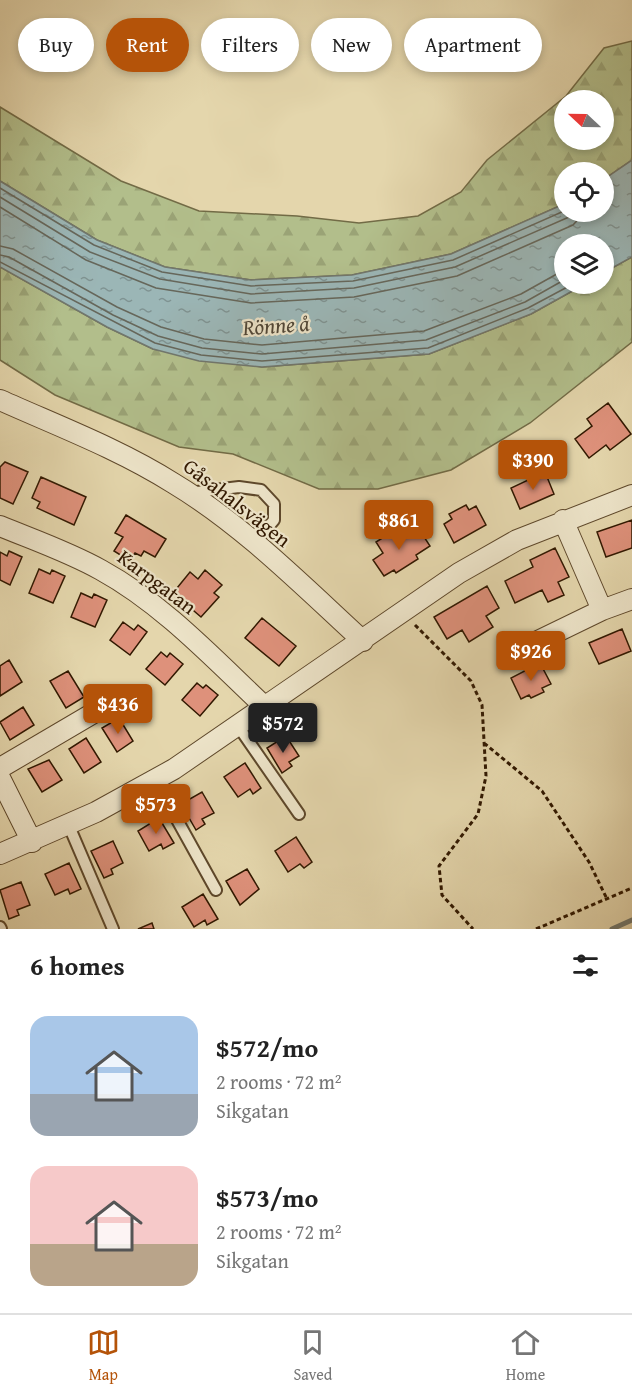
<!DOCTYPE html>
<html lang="en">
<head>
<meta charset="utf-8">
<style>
  :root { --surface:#fff; --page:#f6f6f6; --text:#222; --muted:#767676; --line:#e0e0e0; --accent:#b45309 }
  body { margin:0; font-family:"Gentium Book Plus",serif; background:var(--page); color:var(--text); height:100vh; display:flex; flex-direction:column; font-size:22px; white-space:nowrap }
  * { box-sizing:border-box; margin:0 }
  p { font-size:20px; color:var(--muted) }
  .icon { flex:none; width:33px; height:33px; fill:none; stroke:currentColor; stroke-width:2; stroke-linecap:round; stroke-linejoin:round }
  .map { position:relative; height:929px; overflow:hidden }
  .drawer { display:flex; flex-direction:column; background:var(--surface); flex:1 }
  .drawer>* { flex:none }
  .banner { position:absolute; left:18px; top:18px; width:597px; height:54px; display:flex; gap:12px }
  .needle { width:39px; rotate:292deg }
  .buttons { position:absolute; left:554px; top:90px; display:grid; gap:12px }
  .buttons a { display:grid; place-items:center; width:60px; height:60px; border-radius:50%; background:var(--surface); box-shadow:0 3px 9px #0003; font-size:30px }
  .price { position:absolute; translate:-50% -51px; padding:0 14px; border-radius:6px; background:var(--accent); color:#fff; font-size:20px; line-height:39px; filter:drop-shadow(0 2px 3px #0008) }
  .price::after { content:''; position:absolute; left:50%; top:36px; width:18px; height:14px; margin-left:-9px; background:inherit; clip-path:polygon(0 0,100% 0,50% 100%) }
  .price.selected { background:#222; color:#fff }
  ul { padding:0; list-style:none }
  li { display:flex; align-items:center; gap:18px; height:150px; padding:0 30px }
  li span { display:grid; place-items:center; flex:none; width:168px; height:120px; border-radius:18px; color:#555 }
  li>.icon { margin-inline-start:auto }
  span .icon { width:72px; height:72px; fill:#fffc; stroke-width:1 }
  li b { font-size:26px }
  h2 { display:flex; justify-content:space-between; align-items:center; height:72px; padding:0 30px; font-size:26px }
  .pill { padding:0 21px; border-radius:27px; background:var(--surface); box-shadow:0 3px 9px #0003; font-size:21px; line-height:54px }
  .pill.selected { background:var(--accent); color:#fff }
  .tab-bar { display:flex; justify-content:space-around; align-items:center; height:84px; border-top:2px solid var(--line); background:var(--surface); font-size:16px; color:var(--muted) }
  .tab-bar a { display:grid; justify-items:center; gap:3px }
  .tab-bar .selected { color:var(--accent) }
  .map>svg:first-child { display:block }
</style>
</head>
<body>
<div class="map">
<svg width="632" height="929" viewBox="0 0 632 929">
  <defs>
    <pattern id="forest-firs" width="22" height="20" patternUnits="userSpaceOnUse" patternTransform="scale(1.5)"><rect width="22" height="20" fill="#b2be8b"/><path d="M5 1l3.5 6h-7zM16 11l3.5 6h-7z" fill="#9aa376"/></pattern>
    <pattern id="water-ripples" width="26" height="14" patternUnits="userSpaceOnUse" patternTransform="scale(1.5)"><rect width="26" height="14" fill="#9bb6b6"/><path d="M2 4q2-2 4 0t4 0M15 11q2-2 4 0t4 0" fill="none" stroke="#7f9392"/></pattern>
  </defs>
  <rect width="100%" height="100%" fill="#e4d6ac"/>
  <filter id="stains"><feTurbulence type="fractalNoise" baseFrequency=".00333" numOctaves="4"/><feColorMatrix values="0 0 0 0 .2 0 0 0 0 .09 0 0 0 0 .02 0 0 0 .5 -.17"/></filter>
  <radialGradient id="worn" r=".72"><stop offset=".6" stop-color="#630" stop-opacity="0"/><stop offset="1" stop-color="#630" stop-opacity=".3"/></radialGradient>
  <path fill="url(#forest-firs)" stroke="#726b46" stroke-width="1.5" fill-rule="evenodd" d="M632,41v119l-29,20v-8h-39v32l-113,50 -99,21 -101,5 -86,-13 -68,-27 -97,-59v-74l121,74 78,30 98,5 62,7 59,-7 43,-24 26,-32 79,-64 38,-48zM564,100h39v40h-39z
    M632,257v85l-102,81 -79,47 -73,19h-59l-86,-35 -54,-7 -124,-52 -55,-35v-93l107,60 46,22 109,18 167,-13 102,-40 54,-30h18v-11z"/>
  <path fill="url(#water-ripples)" stroke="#71776d" stroke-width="1.5" d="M632,160v97l-29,16v-29h-39v40h21l-54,30 -102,40 -167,13 -63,-6 -46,-12 -46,-22 -107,-60v-86l97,59 68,27 86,13 101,-5 99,-21 113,-50v8h39v-32z"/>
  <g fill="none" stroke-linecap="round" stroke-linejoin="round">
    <path stroke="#66675b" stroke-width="1.5" d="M0,188l94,57 68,27 89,14 102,-5 100,-21 111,-49
      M0,197l90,55 70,27 91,15 103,-6 101,-21 114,-50 6,-5
      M0,207l86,53 70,28 95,15 103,-6 103,-21 116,-51 12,-13
      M0,246l13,3 104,58 44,20 43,12 58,6 162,-14 97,-37 43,-24
      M0,255l9,2 104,58 45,21 44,12 60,6 164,-14 99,-38 39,-22
      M0,262l155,81 46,12 61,6 166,-13 100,-40 45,-24"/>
    <path stroke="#71776d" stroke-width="5" d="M612,929l20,-9"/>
  </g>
  <path fill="#de917b" stroke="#311800" stroke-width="1.5" d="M608,403l23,31 -21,16 -4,-5 -17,13 -14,-19 17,-13 -5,-7z
    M5,462l23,10 -15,32 -13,-6v-31z
    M545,472l9,22 -34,15 -9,-21z
    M41,477l45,20 -12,28 -37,-17 3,-6 -8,-4z
    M466,505l3,5 7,-4 10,19 -32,18 -10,-19 8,-5 -3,-5z
    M126,515l40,24 -11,18 -11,-6 -3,5 -6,-3 -5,8 -16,-10 9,-14 -8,-4z
    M632,520v28l-26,9 -9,-25z
    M398,528l7,10 14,-9 11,17 -14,9 2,4 -22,14 -2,-3 -10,6 -11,-16 10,-7 -7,-11z
    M555,548l14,29 -11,5 6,13 -16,7 -6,-12 -27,13 -10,-22 28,-14 -3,-7z
    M9,551l13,6 -12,28 -10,-5v-28l7,4z
    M39,569l11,5 2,-4 13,6 -12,27 -24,-10z
    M205,570l17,15 -8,8 5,4 -18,20 -28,-24 17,-21 8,7z
    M487,586l12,22 -13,8 7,11 -24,15 -7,-12 -15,9 -13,-22z
    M81,593l11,5 2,-4 13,6 -12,27 -24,-10z
    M262,618l34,28 -17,20 -34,-28z
    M123,622l11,8 4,-5 9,7 -17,23 -20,-15z
    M622,629l9,22 -32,13 -10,-21z
    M161,652l6,5 3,-4 13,11 -18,21 -19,-16z
    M9,660l13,22 -22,14v-30z
    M540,663l11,21 -9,4 2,4 -13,6 -2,-3 -8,4 -10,-21z
    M68,671l16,26 -18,11 -16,-27z
    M197,683l6,5 3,-3 12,10 -18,21 -18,-16z
    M23,707l11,18 -24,15 -10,-18z
    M119,718l14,23 -16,11 -15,-24z
    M286,736l13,20 -10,6 3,4 -10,7 -15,-25z
    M86,738l15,24 -17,11 -15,-24z
    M49,760l13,20 -20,12 -14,-23z
    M245,763l16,25 -8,6 -3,-5 -12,8 -14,-20z
    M202,792l12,21 -12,6 3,5 -9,6 -15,-26z
    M159,818l15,25 -11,6 -2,-5 -12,7 -11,-20z
    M296,837l16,25 -8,6 -4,-4 -12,8 -13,-21z
    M113,841l10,22 -12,6 2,5 -9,4 -13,-27z
    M69,863l12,26 -11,5 -2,-5 -13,6 -10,-21z
    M247,869l12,20 -19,16 -14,-24z
    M21,882l9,23 -13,5 2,5 -10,4 -9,-29z
    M203,894l15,25 -11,6 -2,-5 -11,7 -12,-20z
    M152,923l2,6h-16z"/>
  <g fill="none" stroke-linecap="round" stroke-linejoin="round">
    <g stroke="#5e482b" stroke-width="14">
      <path id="service" d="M189,493l50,-6 22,3 13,14v16l-11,13 -18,3
        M238,726l61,88
        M155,780l61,110
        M69,826l44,103
        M0,927l1,2"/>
    </g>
    <g stroke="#5e482b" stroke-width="22">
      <path id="minor" d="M0,400c58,26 119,49 173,83 70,42 130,103 190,158
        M563,520l39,90
        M0,526c34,14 69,26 101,44 62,34 113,89 164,137
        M534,643l68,-33 30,-11
        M0,768l114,-67
        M0,778l32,64
        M0,854l96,-42 78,-43 285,-196 58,-33 115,-45"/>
    </g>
    <path stroke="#311800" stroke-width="3" stroke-dasharray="4.5 3" stroke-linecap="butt" d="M415,625l56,56 11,24 4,71 -8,38 -39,52 3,29 31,34
      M484,743l58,48 47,71 18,37
      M536,929l96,-41"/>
    <use href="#service" stroke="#ede4c9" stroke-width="10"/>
    <use href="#minor" stroke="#ede4c9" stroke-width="20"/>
  </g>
  <g text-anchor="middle" stroke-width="4.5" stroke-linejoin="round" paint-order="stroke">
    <g font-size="21" fill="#311800" stroke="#ede4c9">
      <text transform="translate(237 503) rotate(38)" y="7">Gåsahalsvägen</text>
      <text transform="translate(157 582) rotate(37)" y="7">Karpgatan</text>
    </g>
    <g font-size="22" font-style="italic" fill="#514737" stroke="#ede4c9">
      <text transform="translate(276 325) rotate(-4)" y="8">Rönne å</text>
    </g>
  </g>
  <rect width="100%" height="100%" filter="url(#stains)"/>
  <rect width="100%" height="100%" fill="url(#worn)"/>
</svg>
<div class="buttons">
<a><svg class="needle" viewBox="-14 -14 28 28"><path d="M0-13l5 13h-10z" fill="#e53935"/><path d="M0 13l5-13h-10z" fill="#767676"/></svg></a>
<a><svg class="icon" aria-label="locate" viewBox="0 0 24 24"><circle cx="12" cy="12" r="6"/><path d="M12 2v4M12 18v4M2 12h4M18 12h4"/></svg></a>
<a><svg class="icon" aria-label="layers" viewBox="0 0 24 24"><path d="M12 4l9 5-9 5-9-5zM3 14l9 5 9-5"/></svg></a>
</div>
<b class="price" style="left:533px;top:491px">$390</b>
<b class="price" style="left:399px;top:551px">$861</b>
<b class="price" style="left:531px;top:682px">$926</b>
<b class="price" style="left:118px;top:735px">$436</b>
<b class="price selected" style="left:283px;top:754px">$572</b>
<b class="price" style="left:156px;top:835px">$573</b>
<div class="banner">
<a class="pill">Buy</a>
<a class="pill selected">Rent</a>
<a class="pill">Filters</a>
<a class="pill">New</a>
<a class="pill">Apartment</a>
</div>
</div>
<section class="drawer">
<h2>6 homes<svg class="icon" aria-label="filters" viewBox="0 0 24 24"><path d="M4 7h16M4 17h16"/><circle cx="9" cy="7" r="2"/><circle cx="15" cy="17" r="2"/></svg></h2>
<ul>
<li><span style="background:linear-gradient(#a9c7e8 65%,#9aa5b1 0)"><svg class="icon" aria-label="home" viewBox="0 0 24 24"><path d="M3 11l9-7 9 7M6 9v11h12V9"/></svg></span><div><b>$572/mo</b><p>2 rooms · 72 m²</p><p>Sikgatan</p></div></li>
<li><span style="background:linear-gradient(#f6c9c9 65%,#b9a48a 0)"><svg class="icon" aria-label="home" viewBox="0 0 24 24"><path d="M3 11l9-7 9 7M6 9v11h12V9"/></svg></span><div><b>$573/mo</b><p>2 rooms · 72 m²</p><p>Sikgatan</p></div></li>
</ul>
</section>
<nav class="tab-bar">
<a class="selected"><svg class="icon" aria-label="map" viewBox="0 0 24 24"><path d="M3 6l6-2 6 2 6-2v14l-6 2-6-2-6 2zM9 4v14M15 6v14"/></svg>Map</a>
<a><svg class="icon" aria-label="saved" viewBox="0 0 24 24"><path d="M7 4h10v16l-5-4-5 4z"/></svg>Saved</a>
<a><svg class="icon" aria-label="home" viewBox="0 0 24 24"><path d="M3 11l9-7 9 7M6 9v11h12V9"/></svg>Home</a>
</nav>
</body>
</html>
